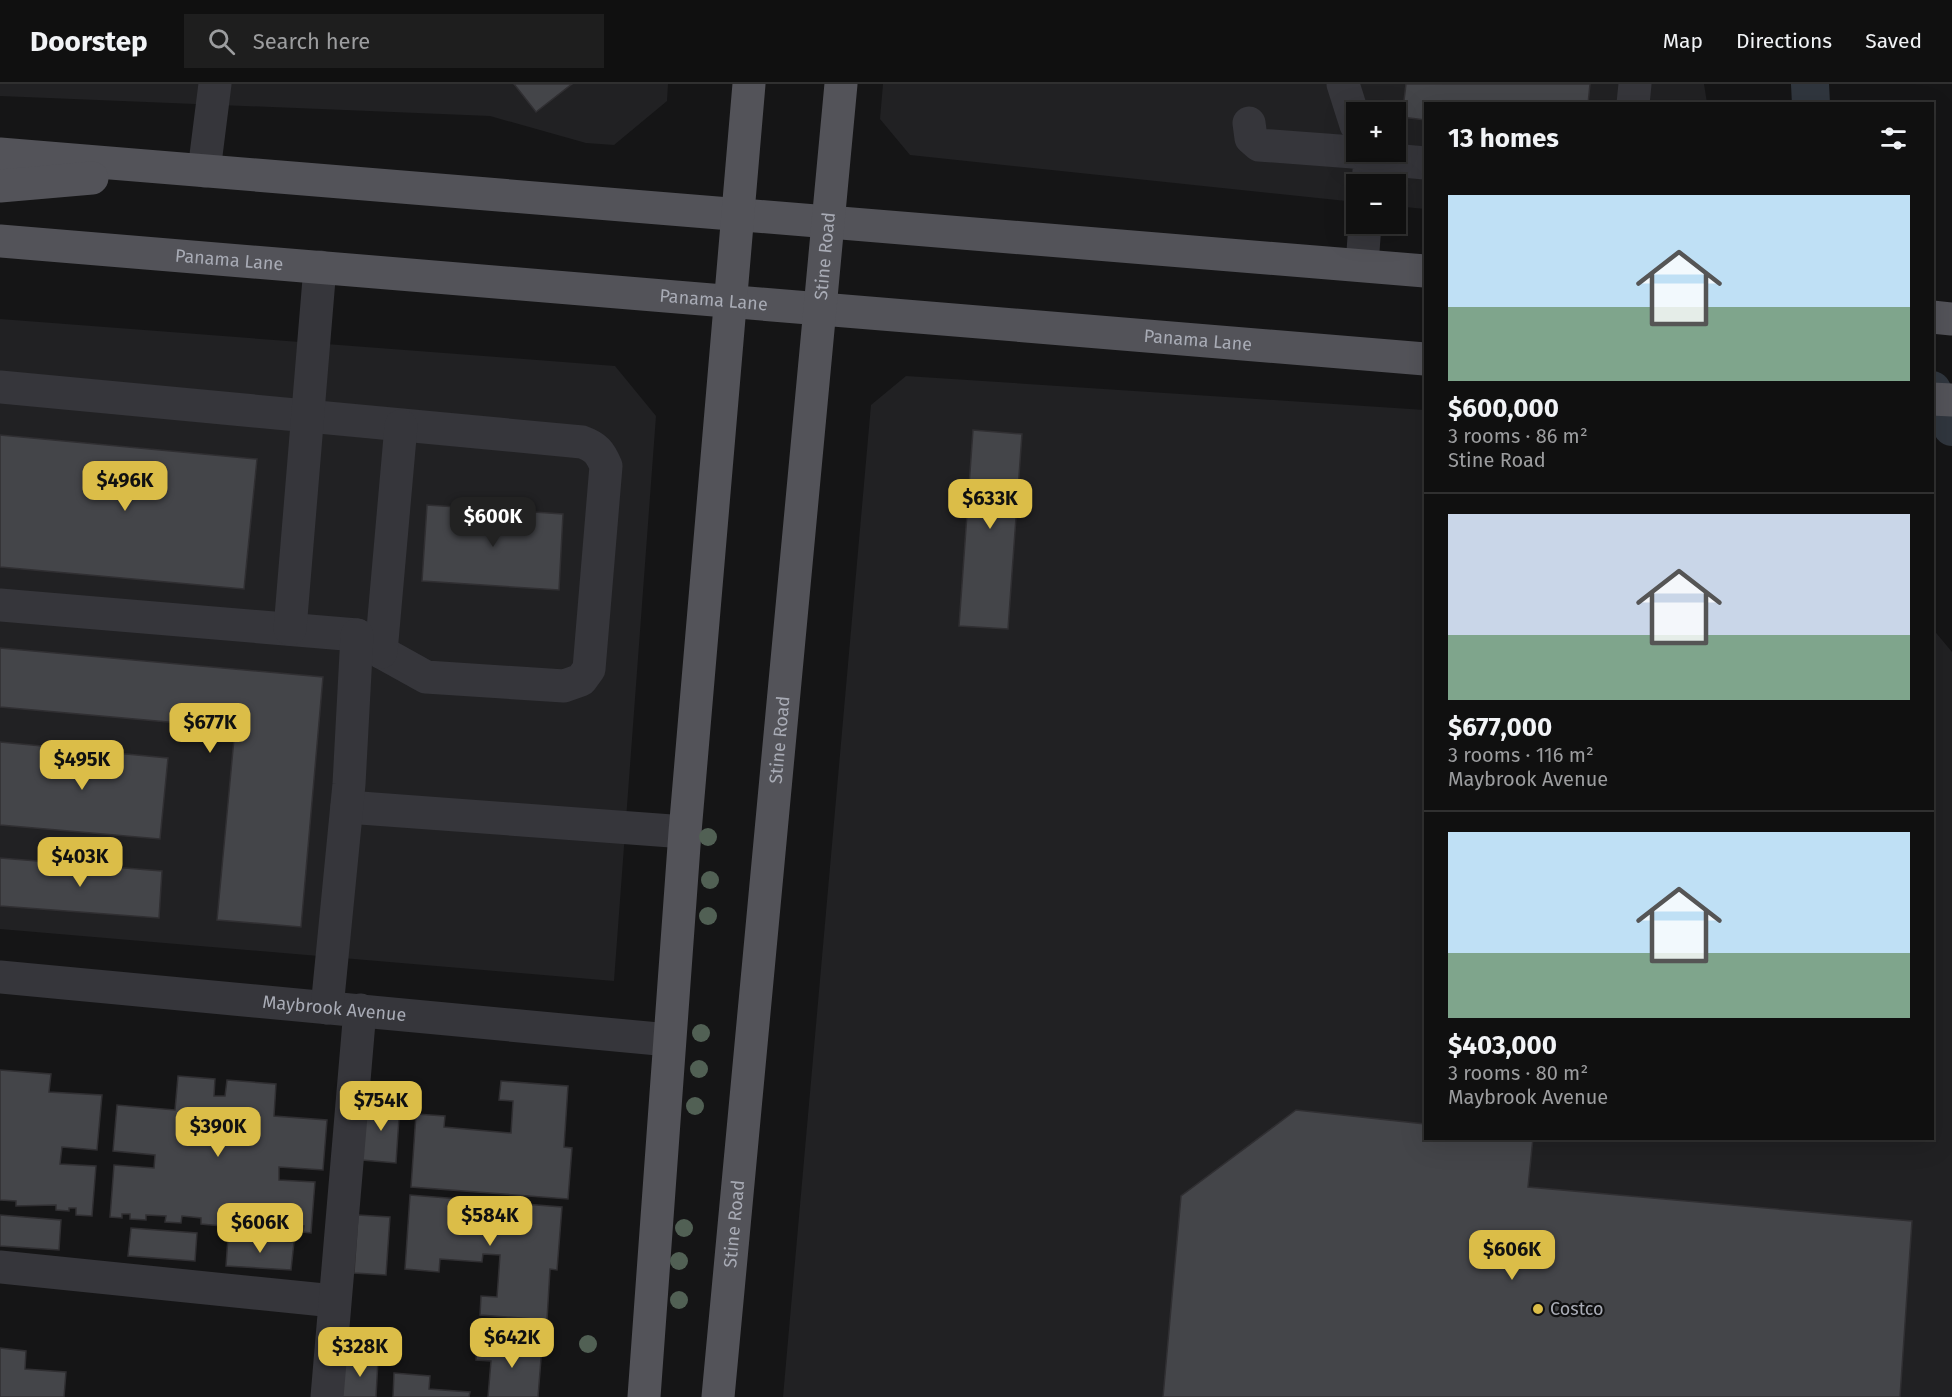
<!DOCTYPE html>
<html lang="en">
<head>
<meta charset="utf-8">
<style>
  :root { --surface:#101010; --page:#1e1e1e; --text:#f1f3f6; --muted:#9c9d9f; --line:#303030; --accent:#dbbd48 }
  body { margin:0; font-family:"Fira Sans",sans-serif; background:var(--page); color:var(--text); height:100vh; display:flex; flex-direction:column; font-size:22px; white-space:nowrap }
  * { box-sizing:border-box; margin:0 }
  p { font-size:20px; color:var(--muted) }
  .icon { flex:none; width:33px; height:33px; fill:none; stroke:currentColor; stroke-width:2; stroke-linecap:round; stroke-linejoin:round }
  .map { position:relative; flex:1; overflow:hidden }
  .side { position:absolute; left:1424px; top:18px; width:510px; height:1038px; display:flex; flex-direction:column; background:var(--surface); border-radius:0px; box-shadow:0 6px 24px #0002,0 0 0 2px var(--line) }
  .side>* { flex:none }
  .controls { position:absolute; left:1346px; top:18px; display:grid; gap:12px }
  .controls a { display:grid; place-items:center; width:60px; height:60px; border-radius:0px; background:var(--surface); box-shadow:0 6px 24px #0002,0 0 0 2px var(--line); font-size:30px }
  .price { position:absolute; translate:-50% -51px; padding:0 14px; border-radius:12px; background:var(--accent); color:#111; font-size:20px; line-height:39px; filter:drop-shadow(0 2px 3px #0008) }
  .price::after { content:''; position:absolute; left:50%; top:36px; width:18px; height:14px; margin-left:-9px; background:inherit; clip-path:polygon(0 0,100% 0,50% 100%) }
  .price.current { background:#222; color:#fff }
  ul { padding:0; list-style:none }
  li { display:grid; align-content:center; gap:12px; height:318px; padding:0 24px }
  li+li { border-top:2px solid var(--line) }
  li span { display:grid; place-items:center; height:186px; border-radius:0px; color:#555 }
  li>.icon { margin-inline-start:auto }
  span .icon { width:108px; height:108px; fill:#fffc; stroke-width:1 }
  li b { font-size:26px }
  h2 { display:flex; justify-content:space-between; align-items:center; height:72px; padding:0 24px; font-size:26px }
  header { display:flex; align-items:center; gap:36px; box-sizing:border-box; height:84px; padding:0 30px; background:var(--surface); border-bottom:2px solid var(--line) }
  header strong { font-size:28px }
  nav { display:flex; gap:33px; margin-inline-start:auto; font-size:21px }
  .search { width:420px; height:54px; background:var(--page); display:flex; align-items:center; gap:15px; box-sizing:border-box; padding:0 21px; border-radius:0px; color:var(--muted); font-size:22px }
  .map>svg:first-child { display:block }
</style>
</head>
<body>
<header>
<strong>Doorstep</strong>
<div class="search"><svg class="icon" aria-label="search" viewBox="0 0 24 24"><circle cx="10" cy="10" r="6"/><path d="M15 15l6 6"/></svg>Search here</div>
<nav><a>Map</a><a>Directions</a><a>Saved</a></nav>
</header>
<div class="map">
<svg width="1952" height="1313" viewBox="0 0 1952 1313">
  <rect width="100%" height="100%" fill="#151516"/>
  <path fill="#212123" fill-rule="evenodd" d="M0,0h668l-1,17 -53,44 -28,-2 -96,-27 -490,-20z
    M883,0h821l3,19 -282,1v105l-30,-3v-22h-39v18l-446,-47 -30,-36zM1356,28h39v40h-39z
    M0,235l615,47 41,50 -42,565 -614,-52z
    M906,292l519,34v728h507v-510l20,24v745h-1169l88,-992z"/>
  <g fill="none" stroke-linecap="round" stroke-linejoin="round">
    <path stroke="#30363e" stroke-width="38" d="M1810,0l1,20
      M1932,306l20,37"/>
  </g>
  <path fill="#444549" stroke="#302f32" stroke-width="1.5" d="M514,0h58l-36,28z
    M1406,0h184l-2,20h-163v16l-23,-3z
    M973,346l49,4 -14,195 -49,-3z
    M0,351l257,24 -13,130 -244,-22z
    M427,421l136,9 -4,76 -137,-9z
    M0,564l323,29 -22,250 -84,-7 18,-192 -235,-21z
    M0,658l168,16 -8,81 -160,-14z
    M0,774l162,13 -3,47 -159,-12z
    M0,986l51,4 -2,18 53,3 -5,55 -35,-3 -2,17 36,2 -4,50 -16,-1v-7h-7v3l-13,-1v-5l-40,1v-5l-16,-1z
    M178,992l37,3 -1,17h11l2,-16 49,4 -2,32 53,4 -4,50 -44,-3v13l36,2 -4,51 -8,-1 1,-6 -11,-1v7l-18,-2 1,-6 -20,-1 -1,6 -15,-2v-5l-17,-2 -1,6 -21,-2v-6l-19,-2 -1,7 -16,-1 1,-6 -20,-1v5l-16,-1v-5h-8v4l-12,-1 4,-52 40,3 1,-13 -42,-4 4,-46 58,5z
    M501,997l67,5 -4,61 8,1 -4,51 -157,-12 5,-73 29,2 -1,11 67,6 2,-32 -14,-1z
    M367,1016l33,3 -4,60 -34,-3z
    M1296,1026l129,14v14h108l-5,49 384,34 -12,176h-737l18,-201z
    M410,1111l152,12 -5,63 -7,-1 -3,51 -67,-5 1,-19 16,1 3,-42 -17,-1 -1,8 -42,-3 -1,13 -34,-3z
    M0,1131l61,5 -2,30 -59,-4z
    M358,1131l32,2 -4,58 -32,-2z
    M131,1144l66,5 -2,28 -67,-5z
    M228,1153l66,5 -3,28 -65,-4z
    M477,1257l65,5 -4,51h-50l3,-36 -15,-1z
    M0,1264l26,3 -1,18 41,3 -2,25h-64z
    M345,1274l33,2 -2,37h-34z
    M394,1289l36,3 -1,13 41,3 -1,5h-76z"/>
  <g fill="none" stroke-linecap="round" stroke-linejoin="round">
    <g stroke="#36363b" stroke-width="33">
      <path d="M1343,0l13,41"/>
      <path d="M1633,20l2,-20"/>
      <path d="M1249,39l2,15 8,7 107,8 4,5 -2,26"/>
      <path d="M1370,74l55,5"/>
      <path d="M204,87l11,-87"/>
      <path d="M1362,181l3,-41"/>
      <path d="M0,303l582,55c14,5 18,10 24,24l-17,203 -8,11 -17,6 -138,-9 -45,-25 -24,-17 -357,-30"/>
      <path d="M290,545l30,-362"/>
      <path d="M381,568l20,-226"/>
      <path d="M347,723l338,25"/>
      <path id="s1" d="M0,893l669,63"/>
      <path d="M327,924l22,-224 8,-149"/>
      <path d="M0,1183l334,34"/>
      <path d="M327,1313l33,-387"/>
    </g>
    <g stroke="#535359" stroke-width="33">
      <path d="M0,70l1425,117"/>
      <path d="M0,102l92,-8"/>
      <path id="s2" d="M0,157l1425,118"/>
      <path d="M1932,233l20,2"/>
      <path d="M1932,315l20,1"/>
      <path d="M644,1313l41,-565 64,-748"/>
      <path id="s3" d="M718,1313l123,-1313"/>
    </g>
  </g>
  <g fill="#516054">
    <circle cx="708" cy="753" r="9"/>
    <circle cx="710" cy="796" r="9"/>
    <circle cx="708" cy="832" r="9"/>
    <circle cx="701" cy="949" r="9"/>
    <circle cx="699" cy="985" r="9"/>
    <circle cx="695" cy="1022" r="9"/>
    <circle cx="684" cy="1144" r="9"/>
    <circle cx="679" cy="1177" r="9"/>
    <circle cx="679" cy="1216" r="9"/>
    <circle cx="588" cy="1260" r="9"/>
  </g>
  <circle fill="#dbbd48" stroke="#101011" stroke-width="2" cx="1538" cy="1225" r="6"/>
  <g text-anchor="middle" stroke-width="4.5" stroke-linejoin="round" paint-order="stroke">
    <g font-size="18" fill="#a8abb5" stroke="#101011">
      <text dy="6" stroke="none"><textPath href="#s3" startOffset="1146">Stine Road</textPath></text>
      <text dy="6" stroke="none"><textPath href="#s2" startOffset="230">Panama Lane</textPath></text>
      <text dy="6" stroke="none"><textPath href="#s2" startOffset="716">Panama Lane</textPath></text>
      <text dy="6" stroke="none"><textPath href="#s2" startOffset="1202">Panama Lane</textPath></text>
      <text dy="6" stroke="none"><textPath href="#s3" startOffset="660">Stine Road</textPath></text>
      <text dy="6" stroke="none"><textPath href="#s1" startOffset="336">Maybrook Avenue</textPath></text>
      <text dy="6" stroke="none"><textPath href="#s3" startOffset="174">Stine Road</textPath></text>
    </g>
    <g font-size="18" fill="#a8abb5" stroke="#101011" text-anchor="start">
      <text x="1550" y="1231">Costco</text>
    </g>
  </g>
</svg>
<div class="controls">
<a>+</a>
<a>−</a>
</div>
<b class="price" style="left:125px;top:428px">$496K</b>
<b class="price" style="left:990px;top:446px">$633K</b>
<b class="price current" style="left:493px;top:464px">$600K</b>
<b class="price" style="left:210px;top:670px">$677K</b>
<b class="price" style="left:82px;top:707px">$495K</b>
<b class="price" style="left:80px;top:804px">$403K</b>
<b class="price" style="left:381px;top:1048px">$754K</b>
<b class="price" style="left:218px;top:1074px">$390K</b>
<b class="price" style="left:490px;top:1163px">$584K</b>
<b class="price" style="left:260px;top:1170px">$606K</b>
<b class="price" style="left:1512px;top:1197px">$606K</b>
<b class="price" style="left:512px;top:1285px">$642K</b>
<b class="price" style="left:360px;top:1294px">$328K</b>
<section class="side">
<h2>13 homes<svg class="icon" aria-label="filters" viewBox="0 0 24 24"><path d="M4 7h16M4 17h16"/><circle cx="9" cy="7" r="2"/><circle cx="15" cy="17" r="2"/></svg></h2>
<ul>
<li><span style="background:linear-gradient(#bfe0f5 60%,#7fa58c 0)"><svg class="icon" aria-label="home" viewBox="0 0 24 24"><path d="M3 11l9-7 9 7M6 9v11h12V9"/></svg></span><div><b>$600,000</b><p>3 rooms · 86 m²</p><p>Stine Road</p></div></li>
<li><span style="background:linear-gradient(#c9d6e8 65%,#7fa58c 0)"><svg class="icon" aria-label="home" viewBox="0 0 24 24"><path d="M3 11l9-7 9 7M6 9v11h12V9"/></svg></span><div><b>$677,000</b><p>3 rooms · 116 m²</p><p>Maybrook Avenue</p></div></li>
<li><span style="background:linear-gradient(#bfe0f5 65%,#7fa58c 0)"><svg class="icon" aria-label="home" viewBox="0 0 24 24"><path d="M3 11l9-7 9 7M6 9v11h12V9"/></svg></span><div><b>$403,000</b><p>3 rooms · 80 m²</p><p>Maybrook Avenue</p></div></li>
</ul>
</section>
</div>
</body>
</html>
